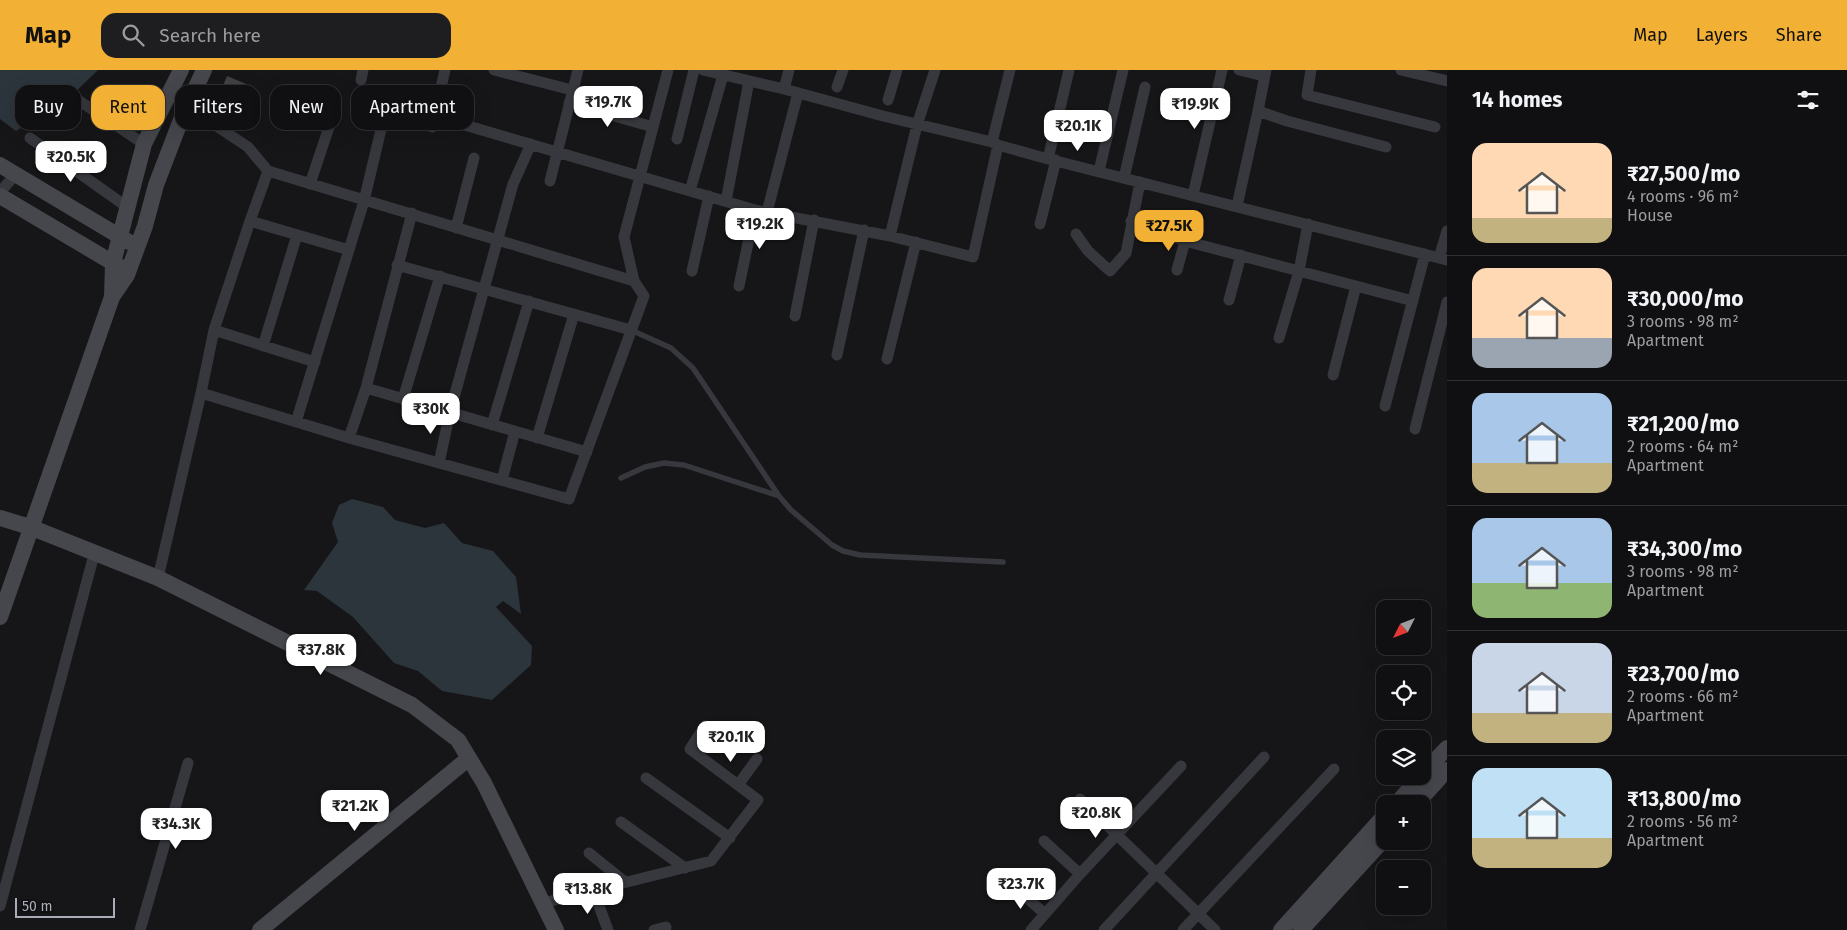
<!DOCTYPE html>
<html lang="en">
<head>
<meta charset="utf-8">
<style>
  :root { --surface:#101012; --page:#1e1e20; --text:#f1f3f6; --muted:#9c9d9f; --line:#303032; --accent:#f2b134 }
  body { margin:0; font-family:"Fira Sans",sans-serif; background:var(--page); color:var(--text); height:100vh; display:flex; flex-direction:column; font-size:19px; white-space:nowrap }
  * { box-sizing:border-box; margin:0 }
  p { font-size:16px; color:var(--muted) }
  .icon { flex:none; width:28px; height:28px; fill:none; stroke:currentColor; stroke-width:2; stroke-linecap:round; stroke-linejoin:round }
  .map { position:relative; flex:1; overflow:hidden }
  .sheet { display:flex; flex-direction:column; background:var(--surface); width:400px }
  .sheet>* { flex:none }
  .guide { position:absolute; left:15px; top:15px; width:475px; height:45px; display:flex; gap:10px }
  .needle { width:32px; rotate:228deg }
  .buttons { position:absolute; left:1376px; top:530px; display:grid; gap:10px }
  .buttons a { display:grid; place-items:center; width:55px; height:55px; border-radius:10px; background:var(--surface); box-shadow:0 5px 20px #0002,0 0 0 1px var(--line); font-size:25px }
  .scale { position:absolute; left:15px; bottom:12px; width:100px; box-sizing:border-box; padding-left:5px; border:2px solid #a8adb8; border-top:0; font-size:14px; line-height:18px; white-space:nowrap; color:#a8adb8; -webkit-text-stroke:4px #111113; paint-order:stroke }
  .price { position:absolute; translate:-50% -42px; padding:0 11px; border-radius:10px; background:#fff; color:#222; font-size:16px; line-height:32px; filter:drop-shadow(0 1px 2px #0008) }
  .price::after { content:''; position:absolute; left:50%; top:30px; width:15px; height:11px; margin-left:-8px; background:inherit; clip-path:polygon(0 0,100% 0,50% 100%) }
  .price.selected { background:var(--accent); color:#111 }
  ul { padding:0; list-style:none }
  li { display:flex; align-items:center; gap:15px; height:125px; padding:0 25px }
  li+li { border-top:1px solid var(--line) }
  li span { display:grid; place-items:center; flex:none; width:140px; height:100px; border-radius:15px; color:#555 }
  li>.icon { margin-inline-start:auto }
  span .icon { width:60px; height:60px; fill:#fffc; stroke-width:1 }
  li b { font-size:21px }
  h2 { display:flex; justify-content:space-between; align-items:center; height:60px; padding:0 25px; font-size:21px }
  .tag { padding:0 18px; border-radius:15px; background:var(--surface); box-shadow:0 5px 20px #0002,0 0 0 1px var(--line); font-size:18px; line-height:45px }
  .tag.selected { background:var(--accent); color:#111 }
  header { display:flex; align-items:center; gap:30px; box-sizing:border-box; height:70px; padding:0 25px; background:var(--accent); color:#111 }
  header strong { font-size:24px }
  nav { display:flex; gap:28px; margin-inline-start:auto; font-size:18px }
  .search { width:350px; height:45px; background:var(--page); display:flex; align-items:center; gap:12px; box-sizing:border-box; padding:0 18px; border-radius:15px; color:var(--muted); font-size:19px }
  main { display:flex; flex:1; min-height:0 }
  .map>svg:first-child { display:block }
</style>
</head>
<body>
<header>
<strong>Map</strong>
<div class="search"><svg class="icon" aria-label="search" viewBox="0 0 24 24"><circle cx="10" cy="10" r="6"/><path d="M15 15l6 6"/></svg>Search here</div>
<nav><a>Map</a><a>Layers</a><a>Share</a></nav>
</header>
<main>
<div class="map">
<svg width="1447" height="860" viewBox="0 0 1447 860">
  <rect width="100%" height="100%" fill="#161618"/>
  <path fill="#2c353c" d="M0,0h98l-32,31 -50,30 -16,-12z
    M352,429l31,8 12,13 30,8 19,-5 18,20 31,8 23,26 5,37 -18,-13 -7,6 36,39 -1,19 -39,35 -50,-9 -24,-20 -24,-8 -41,-46 -36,-26 -13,-1 34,-48 -6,-19 7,-18z"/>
  <path fill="#404145" d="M227,6l24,10 -13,35 -26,-9z"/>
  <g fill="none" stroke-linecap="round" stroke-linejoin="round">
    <path stroke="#37383d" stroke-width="5.5" d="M631,260l40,18 22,20 86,128 12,14 41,35 11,6 17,4 143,7
      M621,408l24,-11 19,-4 20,2 95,31"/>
    <path stroke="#37383d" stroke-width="11" d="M494,0l78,20
      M703,0l81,19 99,27 109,26 6,3 50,14 399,101
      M1239,0l25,6
      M1311,0l-4,25 128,32
      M1401,0l46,11
      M361,10l2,-10
      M837,17l6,-17
      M784,19l5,-19
      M75,28l69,46
      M888,30l9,-30
      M569,33l84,24
      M1258,41l29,10 99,26
      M434,46l321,94 135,26 83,21 25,-112
      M432,57l13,-57
      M30,68l97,69
      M677,69l17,-69
      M992,72l18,-72
      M1048,89l21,-89
      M268,101l-18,50 99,29
      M1099,101l24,-101
      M1124,108l21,-91
      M550,111l28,-111
      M310,114l22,-66
      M690,121l33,-116
      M0,122l16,-18
      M1193,125l29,-125
      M726,131l23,-120
      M1237,136l21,-95 8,-41
      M767,142l31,-119
      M1131,151l54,20 228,60
      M1040,154l16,-64
      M456,158l18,-70
      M1076,164l12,17 22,20 16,-18 14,-71
      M890,166l27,-111 18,-55
      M1439,188l8,-27
      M397,195l234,65
      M1177,200l8,-29
      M692,201l17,-75
      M634,211l-10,-44 44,-167
      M739,216l16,-76
      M1229,230l12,-45
      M795,246l19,-96
      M214,260l101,32
      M1279,268l20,-67 9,-47
      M263,276l34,-111
      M837,285l27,-125
      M887,289l29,-117
      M1333,305l23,-89
      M366,318l221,64
      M201,323l13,-63 36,-109
      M403,329l37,-123
      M1385,336l40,-152
      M296,352l68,-221 19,-80
      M492,355l37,-124
      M1415,359l32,-127
      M349,368l17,-50 46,-175
      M537,368l37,-124
      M439,393l11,-51 63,-228 18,-40
      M502,410l13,-49
      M158,508l43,-185 148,45 220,61 75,-203 -10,-15 -366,-110 -20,-24 -33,-22 -33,-8
      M646,708l84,60
      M738,715l19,-26
      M1080,729l135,131
      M621,752l64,46
      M1044,771l36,33
      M589,783l36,29
      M1015,817l30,27
      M593,820l15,40
      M543,833l168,-42 47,-61 -68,-51 15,-23
      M0,836l95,-355
      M140,860l48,-167
      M654,860l12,-3
      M1031,860l49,-56 101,-108
      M1104,860l160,-173
      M1183,860l151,-161"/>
    <path stroke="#45474d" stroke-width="16" d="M0,95l129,77
      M0,126l120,71
      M112,227l1,-34 31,-119 37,-74
      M0,448l30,9 128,51 254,127 46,35 26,43 72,147
      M0,547l112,-320 15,-22 18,-49 11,-41 26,-68 22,-47
      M1422,704l25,-26
      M1396,734l25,-28
      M1416,734l31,-34
      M260,860l209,-172
      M1281,860l104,-115
      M1301,860l84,-92"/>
  </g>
</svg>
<div class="buttons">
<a><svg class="needle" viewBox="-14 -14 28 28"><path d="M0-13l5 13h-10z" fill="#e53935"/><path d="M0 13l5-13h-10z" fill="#9c9d9f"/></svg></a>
<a><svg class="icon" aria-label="locate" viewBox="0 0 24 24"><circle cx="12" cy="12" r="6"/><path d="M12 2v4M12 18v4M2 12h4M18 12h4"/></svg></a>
<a><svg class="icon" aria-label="layers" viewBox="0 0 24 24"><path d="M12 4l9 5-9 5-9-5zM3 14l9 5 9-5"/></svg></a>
<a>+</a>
<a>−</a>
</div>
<div class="scale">50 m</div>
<b class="price" style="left:608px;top:58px">₹19.7K</b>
<b class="price" style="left:1195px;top:60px">₹19.9K</b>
<b class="price" style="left:1078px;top:82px">₹20.1K</b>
<b class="price" style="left:71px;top:113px">₹20.5K</b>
<b class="price" style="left:760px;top:180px">₹19.2K</b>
<b class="price selected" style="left:1169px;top:182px">₹27.5K</b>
<b class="price" style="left:431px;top:365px">₹30K</b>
<b class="price" style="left:321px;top:606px">₹37.8K</b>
<b class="price" style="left:731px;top:693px">₹20.1K</b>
<b class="price" style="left:355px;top:762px">₹21.2K</b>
<b class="price" style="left:1096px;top:769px">₹20.8K</b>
<b class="price" style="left:176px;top:780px">₹34.3K</b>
<b class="price" style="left:1021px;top:840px">₹23.7K</b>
<b class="price" style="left:588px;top:845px">₹13.8K</b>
<div class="guide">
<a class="tag">Buy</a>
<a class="tag selected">Rent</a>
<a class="tag">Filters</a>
<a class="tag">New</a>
<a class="tag">Apartment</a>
</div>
</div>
<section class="sheet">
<h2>14 homes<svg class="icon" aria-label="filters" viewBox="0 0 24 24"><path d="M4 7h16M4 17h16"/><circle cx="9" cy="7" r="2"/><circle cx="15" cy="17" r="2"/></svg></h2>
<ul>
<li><span style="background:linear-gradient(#ffd9b3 75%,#c2b280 0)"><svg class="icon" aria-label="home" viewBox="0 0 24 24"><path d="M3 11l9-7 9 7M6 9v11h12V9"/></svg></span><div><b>₹27,500/mo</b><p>4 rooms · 96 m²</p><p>House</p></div></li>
<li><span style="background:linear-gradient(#ffd9b3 70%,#9aa5b1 0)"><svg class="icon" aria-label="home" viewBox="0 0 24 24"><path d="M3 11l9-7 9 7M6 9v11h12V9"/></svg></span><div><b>₹30,000/mo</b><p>3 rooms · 98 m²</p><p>Apartment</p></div></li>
<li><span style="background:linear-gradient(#a9c7e8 70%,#c2b280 0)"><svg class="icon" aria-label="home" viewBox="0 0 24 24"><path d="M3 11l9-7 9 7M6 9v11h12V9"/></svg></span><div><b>₹21,200/mo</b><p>2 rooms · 64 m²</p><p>Apartment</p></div></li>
<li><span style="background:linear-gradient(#a9c7e8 65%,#8fb573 0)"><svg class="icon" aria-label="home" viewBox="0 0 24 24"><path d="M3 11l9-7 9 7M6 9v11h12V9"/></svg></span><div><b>₹34,300/mo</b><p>3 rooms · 98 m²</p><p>Apartment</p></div></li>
<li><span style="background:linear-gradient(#c9d6e8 70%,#c2b280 0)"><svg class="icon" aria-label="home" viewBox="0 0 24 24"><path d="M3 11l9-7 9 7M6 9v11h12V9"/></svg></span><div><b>₹23,700/mo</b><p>2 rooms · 66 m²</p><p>Apartment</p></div></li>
<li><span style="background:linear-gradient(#bfe0f5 70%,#c2b280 0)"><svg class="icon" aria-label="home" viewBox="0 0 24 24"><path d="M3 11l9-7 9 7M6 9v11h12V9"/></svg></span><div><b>₹13,800/mo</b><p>2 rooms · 56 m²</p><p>Apartment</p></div></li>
</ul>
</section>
</main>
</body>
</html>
